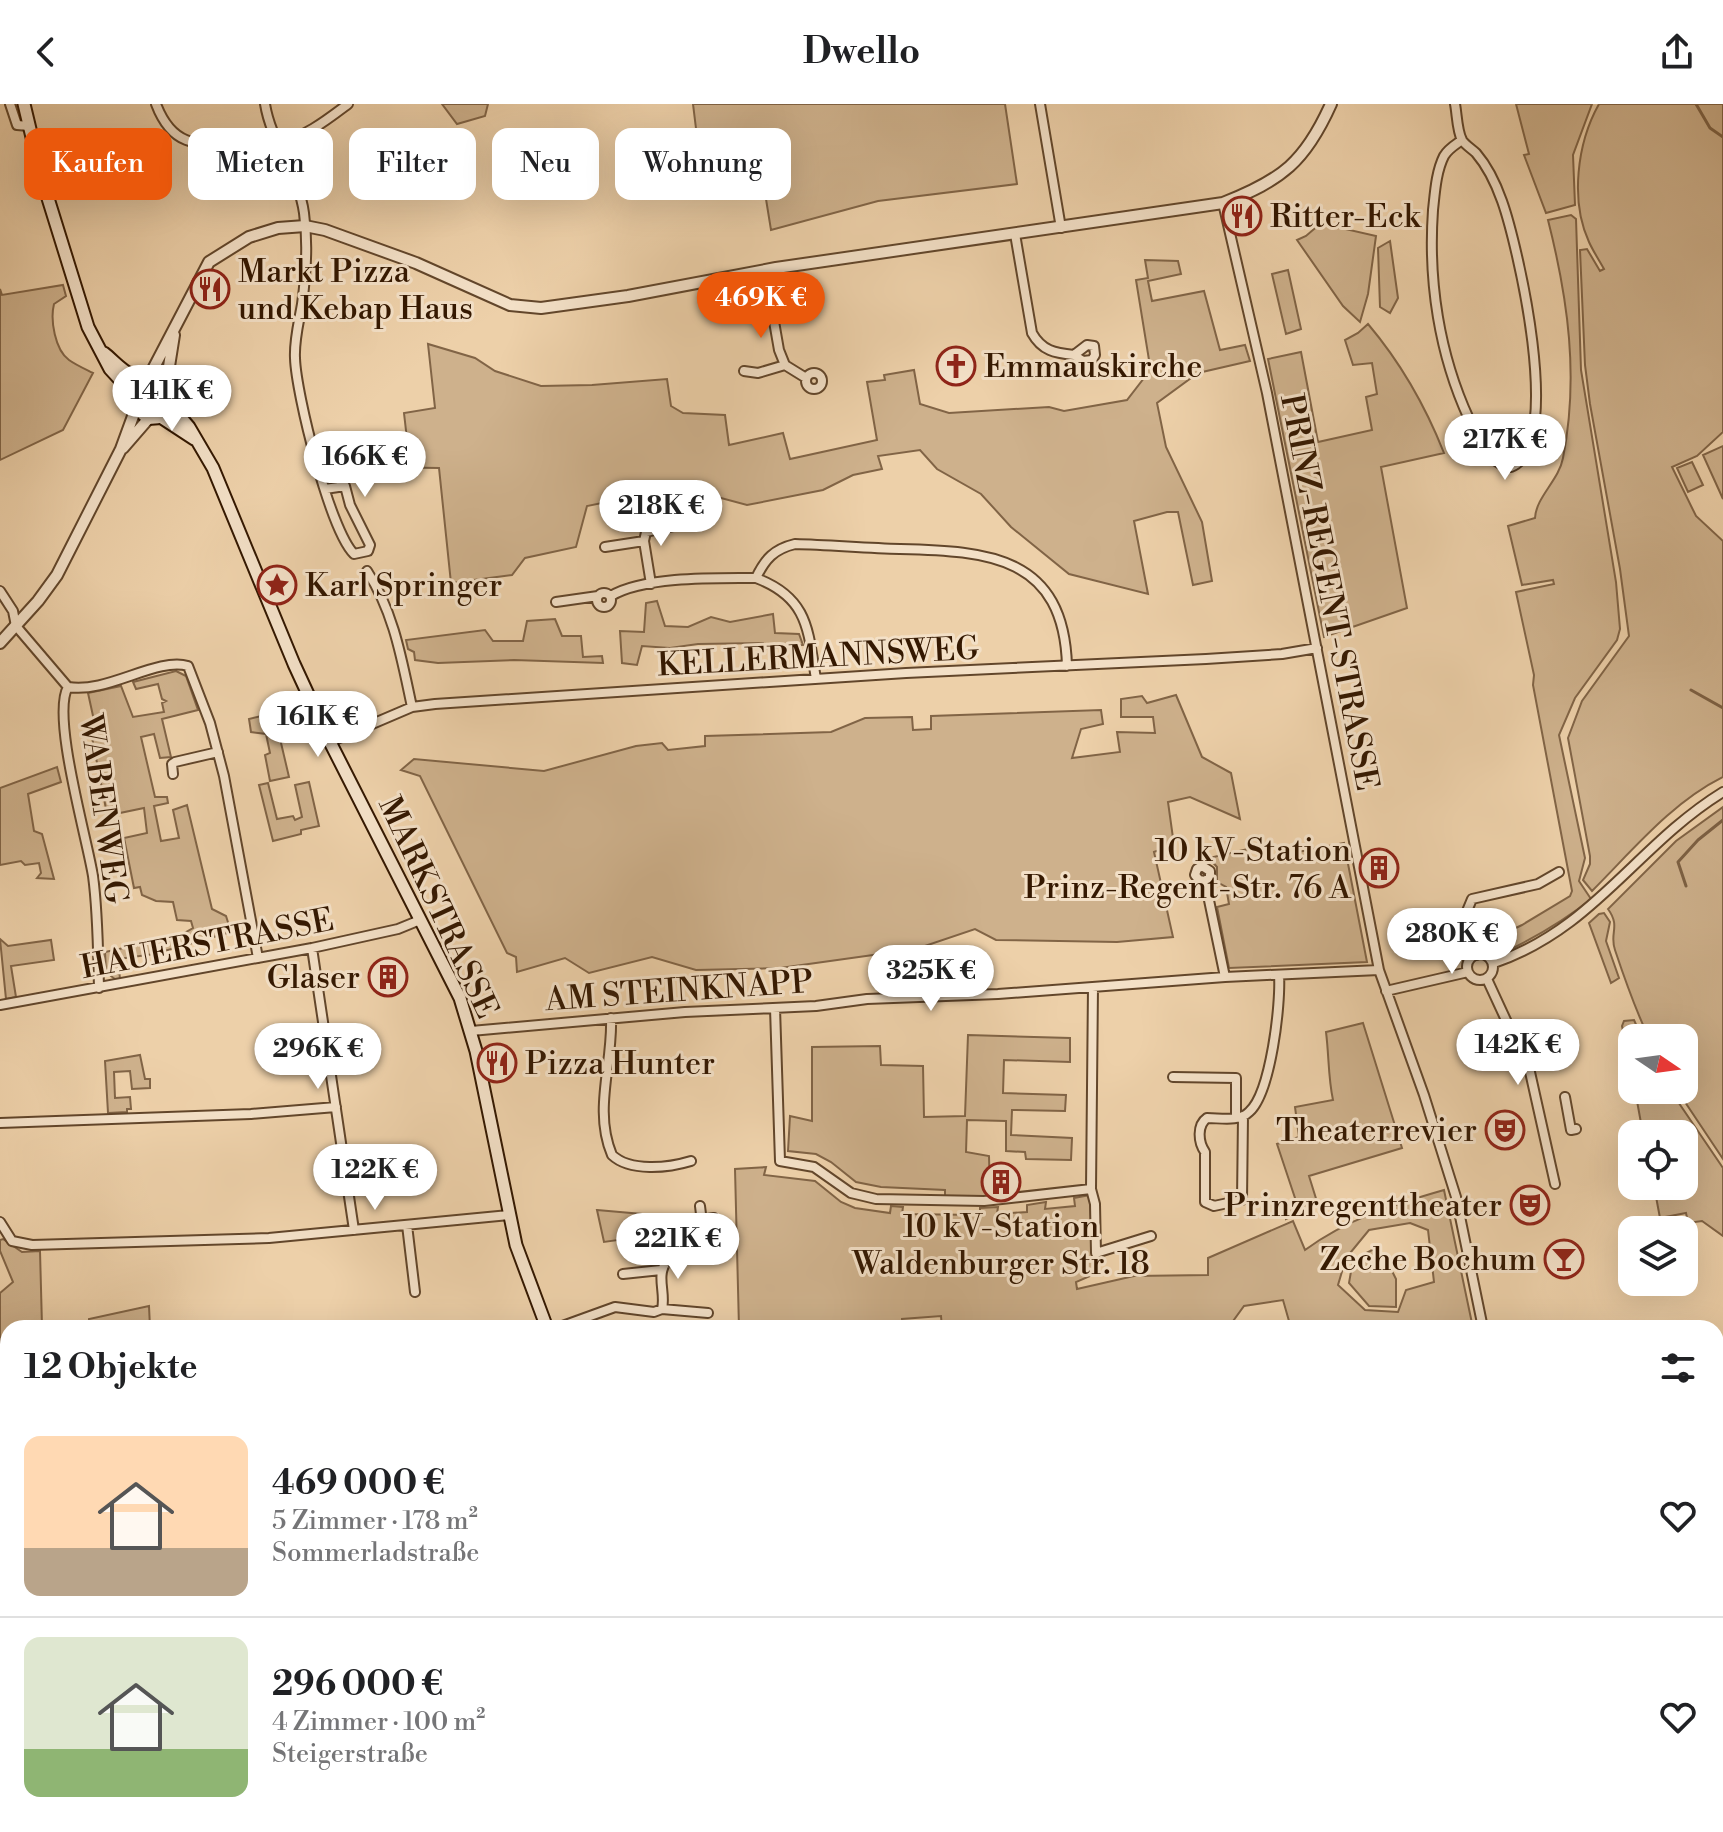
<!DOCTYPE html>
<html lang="de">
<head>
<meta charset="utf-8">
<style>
  :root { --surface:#fff; --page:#f6f6f6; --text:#202124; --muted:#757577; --line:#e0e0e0; --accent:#ea580c }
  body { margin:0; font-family:"Libre Bodoni",serif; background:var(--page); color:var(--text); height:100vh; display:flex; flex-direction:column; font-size:30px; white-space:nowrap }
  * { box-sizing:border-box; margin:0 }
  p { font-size:26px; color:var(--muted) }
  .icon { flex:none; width:44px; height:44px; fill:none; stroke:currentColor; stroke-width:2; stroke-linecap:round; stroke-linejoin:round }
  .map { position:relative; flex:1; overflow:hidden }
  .details { position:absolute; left:0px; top:1216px; width:1724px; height:512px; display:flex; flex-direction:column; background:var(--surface); border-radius:24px 24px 0 0; box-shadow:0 8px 32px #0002 }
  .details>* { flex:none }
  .top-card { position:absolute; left:24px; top:24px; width:800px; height:72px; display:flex; gap:16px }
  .needle { width:52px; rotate:103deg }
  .fabs { position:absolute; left:1618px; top:920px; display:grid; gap:16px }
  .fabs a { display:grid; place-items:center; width:80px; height:80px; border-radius:16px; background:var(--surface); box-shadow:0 8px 32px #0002; font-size:40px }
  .price { position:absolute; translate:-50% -68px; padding:0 18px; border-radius:28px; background:#fff; color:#222; font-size:26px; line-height:52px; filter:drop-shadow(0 2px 4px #0008) }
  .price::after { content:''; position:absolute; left:50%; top:48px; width:24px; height:18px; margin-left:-12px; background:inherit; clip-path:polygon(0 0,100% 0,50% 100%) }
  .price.selected { background:var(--accent); color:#fff }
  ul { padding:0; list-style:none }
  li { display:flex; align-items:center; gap:24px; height:200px; padding:0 24px }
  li+li { border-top:2px solid var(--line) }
  li span { display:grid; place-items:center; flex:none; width:224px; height:160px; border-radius:16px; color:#555 }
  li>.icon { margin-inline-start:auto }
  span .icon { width:96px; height:96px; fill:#fffc; stroke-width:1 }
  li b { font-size:34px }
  h2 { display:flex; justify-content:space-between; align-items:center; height:96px; padding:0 24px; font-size:34px }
  .chip { padding:0 28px; border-radius:16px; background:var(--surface); box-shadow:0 8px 32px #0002; font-size:28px; line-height:72px }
  .chip.selected { background:var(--accent); color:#fff }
  header { display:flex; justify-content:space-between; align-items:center; height:104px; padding:0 24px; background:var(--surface); font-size:36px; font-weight:700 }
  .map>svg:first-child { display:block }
</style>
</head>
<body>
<header><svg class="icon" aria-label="back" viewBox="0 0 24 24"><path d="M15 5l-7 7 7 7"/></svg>Dwello<svg class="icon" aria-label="share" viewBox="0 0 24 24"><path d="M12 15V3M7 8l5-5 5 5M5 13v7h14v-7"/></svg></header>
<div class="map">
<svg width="1723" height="1728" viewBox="0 0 1723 1728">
  <rect width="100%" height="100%" fill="#edd0a9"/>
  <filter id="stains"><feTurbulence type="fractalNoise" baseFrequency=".0025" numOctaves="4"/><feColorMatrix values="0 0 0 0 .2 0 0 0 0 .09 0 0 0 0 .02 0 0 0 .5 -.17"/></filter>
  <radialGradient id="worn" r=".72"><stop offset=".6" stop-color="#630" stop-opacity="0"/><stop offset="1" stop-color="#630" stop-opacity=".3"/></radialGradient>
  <path fill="#ceb18c" stroke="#816446" stroke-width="2" fill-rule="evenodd" d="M442,0h46l-3,12 -28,8z
    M693,0h312l12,80 -139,17 -107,29 -11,-68 -57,8 5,-18 -9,1z
    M1516,0h76l-19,51 2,50 -29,8 -22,-58 5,-1z
    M1599,0h124v328l-26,24 -25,11 24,49 27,25v236c-52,26 -90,73 -131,114l-9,-11 7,-16v-8l-22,-118 14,-37 47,-65 -9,-67 -30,-165 -5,-39 -5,-115 7,-1 13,22 4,-2c-5,-9 -11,-18 -15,-27 -19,-41 -12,-99 10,-138z
    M1571,111l5,4 5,151 35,212 4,47 -3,11 -42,58 -16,37 26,123 -6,23 12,18c-27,22 -55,38 -86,53l-1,-2 -9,1 -10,-5 -12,-37 5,1 11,31 33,-16 48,-29 2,-5 -39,-206 1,-10 -18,-83 38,-8 -1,-4 -31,5 -14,-59 27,-8c1,-21 24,-38 28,-60 16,-81 5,-159 -15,-238z
    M1328,113l4,9 44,10 -8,58 -8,28 -17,-16 -46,-66 9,-4z
    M1390,137l8,57 -8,15 -10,-6 -2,-59z
    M1145,156l33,1 3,13 -33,7 4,20 52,-10 16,59 25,-5 5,16 -52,12 -41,30 9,44 36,75 10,59 -19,4 -15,-73h-11l-33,9 14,73 -79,-20 -58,-47 -30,-33 -44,-25 -17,-19 -42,6 4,13 -29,6 -30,15 -76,15 -67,-18 -93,19 -11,41 -51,11 -13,17 -61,8 -12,-115 -69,-1 -8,-7 50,-4 -4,-8 -4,-35 31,-5 -7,-64 47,14 20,13 46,15 51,-1 75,-6 4,27 12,7 42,2 4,30 54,-12 7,26 87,-19 -10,-58 18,-2 -1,-5 30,-5 6,34 29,9 100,-6 15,4 63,-11 17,-22 -2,-9 8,-3 -14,-86 12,-2z
    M1288,166l13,59 -15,5 -14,-60z
    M63,181l3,11 -12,8c-4,16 1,46 15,56 7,5 16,9 24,13l-30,57 -63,30v-171l2,6z
    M1368,220c33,39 57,81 76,129l-63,14 26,141 -83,29 -56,-278 33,-7 17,90 54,-12 -6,-33 11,-3 -5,-31 -19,2 -8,-25 13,-7z
    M151,275l17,6 4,17 -9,11 -14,1 -10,-9 1,-18z
    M1723,342v53l-20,-44z
    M1692,358l11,23 -15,7 -11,-24z
    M657,497l8,25 23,1 23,-10 19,5 43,-8 2,19 24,1 4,11 -38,4 -2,-6 -65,1 -28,4 -28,-2 -5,19 -15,-2 -2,-32 24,1 2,-29z
    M555,515l7,17h19l2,21 19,-1 1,7 -89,-3 -76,3 -23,-3 -1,-8 -6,-3 -2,-9 79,-10 8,11h30l4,-20z
    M176,567l10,5 12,34 -36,9 9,38 -11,1 -6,-24 -13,3 14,60h12l1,6 -14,3 7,35 18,-3 -6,-28 14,-5 25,104 14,7 5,16 -77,22 -36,5 2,20 -4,1 -10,-8 -1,-20 74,-16 14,-8 -2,-7 -14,-1 -4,-18 -17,-1 -14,-6 -2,-8 -6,1 -10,-50 23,-5 -3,-25 -29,6 -2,-7 -7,2 -16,-82 5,-2 -7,-32 33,-7 12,31 31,-5 -2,-9 4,-2 -4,-2 -4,-15 -22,5 -3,-7z
    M1176,591l26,62 29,16 9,46 -50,-22 -22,5 6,43 -20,7 19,85 -56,5 -121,-2 -21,-11 -59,20 -136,19 -84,2 -44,-13 -63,16 -24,-15 -48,14 -1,-15 -9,-4 -87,-177 -19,-6 13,-11 130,12 92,-25 26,-3 6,7 37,-4v-10l126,-4 34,-14 47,-1 1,13 18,-1v-13l170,-6 2,14 -22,5 -9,29 48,-6 -3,-20 38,1 -2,-16h-32v-18l21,-3 5,7z
    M274,609l15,64 -19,4 -5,-26 5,-2 -4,-19 -15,-2 -2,-13z
    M57,663l4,15 -33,12 6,37 8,3 12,45 -17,-1 4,-5 -2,-10 -14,2 -4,-4 -21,4v-77z
    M309,678l10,44 -18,4v4l-28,7 -14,-56 9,-2 9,36 16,-3 2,4 7,-3 -7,-32z
    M1723,703v352l-46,-69h7v-52h-35c-14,-29 -24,-58 -34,-88 -6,-17 6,-23 -7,-41l68,-68z
    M1344,739l23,119 -138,6 -12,-61 12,-3 -3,-17 -9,-5v-15l-8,-9 39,-9 4,12z
    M1604,809l6,9 -4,19 13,37 -8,5 -22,-60 10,-9z
    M0,835l8,7 43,-6 3,20 -43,6 5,31 -10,2z
    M1634,916l8,18h-10v39l-10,-51 2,-5z
    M1363,919l39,125 -93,28 9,29 -32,14v-12l10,-6 -19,-57 22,-7 -4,-30 38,-7c-5,-23 -4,-45 -7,-68z
    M968,931l102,3v24l-66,-2 -1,33 63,2 -1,16 -53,-1 -1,25 61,3 -1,22 -45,-1 -1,-7 -19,-1v-30l-39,-1 -1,32 23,4 1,40 -45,1v-7l-64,-3 -25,-5 -25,-20 -15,-8 -28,-3 2,-35 22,5v-74l68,-1 1,19 42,1 1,51 41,-1z
    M140,951l5,24h5v9l-18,1 -2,-18 -16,1 1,26 15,-1 1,12h-4v3l-19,1 -3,-52z
    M1635,986h35l53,78v68l-21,-15 -14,2 -2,-10 -26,5 -6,-32h30v-52h-41z
    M766,1063l-2,8 51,6 26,21 14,6 35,5 1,-7 12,1 -1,7 78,1v-7l18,-1 -1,7 30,-2v-7l19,-3 -1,7 30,-3 -1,-8 16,-3 3,74 -3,7 -14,6 1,7 57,-13 74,-1v-17l85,-37 12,29c42,-31 90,-46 139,-60l29,138h-182l-8,-28 -39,6 -16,22h-286l-1,-12 -39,3v9h-163l-4,-159zM1410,1119l18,7 6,52 -28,8 -8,22 -33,-2 -27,-25 8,-27 23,-28z
    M597,1106l68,6 3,17 -64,9z
    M3,1135l19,13 18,-1 2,75 3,2h-37v149l-8,4v-188l13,-11 -13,-31v-11z
    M1374,1145l3,13 11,1 8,16v28l-27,-1 -20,-23 4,-23z
    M149,1202l1,22h-78l-1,-5 18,-2v-2z
    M0,1415l8,1v177l-8,15z
    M145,1720h185l5,8h-188z
    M386,1720h274l-1,8h-194l-8,-3 -5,3h-62z"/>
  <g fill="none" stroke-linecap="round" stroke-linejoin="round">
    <path stroke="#7d6144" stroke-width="3" d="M1696,0l14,24 13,9
      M1691,586l32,18
      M1686,782l-8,-24 20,-22 25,-20"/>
    <g stroke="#62462b" stroke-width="12">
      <path id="minor" d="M10,0l7,21 12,1
        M156,0c16,42 39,41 79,40 14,0 30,1 43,-1 26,-5 50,-24 70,-39
        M265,0c6,38 34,71 39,109 4,29 2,62 -2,91 -3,18 -8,36 -7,54 1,36 35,172 59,196l14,-3 2,-6 -20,-40 -5,-19 -20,3
        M1040,0l21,124
        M1455,0c2,10 2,27 7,36 3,5 10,9 14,13 12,14 20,31 26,48 15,42 63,245 9,266 -22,-2 -35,-30 -42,-48 -30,-65 -41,-138 -36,-209 2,-18 3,-38 11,-54 4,-7 11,-11 18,-16
        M1223,99l44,190 112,577 45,125 32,102 27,131
        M1015,130l17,99c10,18 23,20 42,22l13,-10 7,1 1,9 -3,5 -9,1 -9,-6
        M765,166l14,80 6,15 21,13
        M744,267l14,2 27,-8
        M806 277a8 8 0 1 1 16 0a8 8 0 1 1-16 0Z
        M605,443l39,-6
        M367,467c27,41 35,90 45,136
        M756,474c9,-19 18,-29 39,-34 35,1 70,4 105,5 88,2 164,7 167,117
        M651,480l-7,-43 2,-9 42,-9
        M0,487l13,20 3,15 52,61c39,7 88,-30 120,-21l22,57 14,53 34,182
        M597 496a7 7 0 1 1 14 0a7 7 0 1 1-14 0Z
        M611,492c33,-20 106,-18 145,-18 53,20 52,53 60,101
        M556,498l42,-6
        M68,583c-17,28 19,151 25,189 5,37 5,75 6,112
        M330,638l82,-35 23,-3 471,-31 300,-14 76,-5 35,-6
        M173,670l-1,-10 3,-2 43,-10
        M1205,777l-6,-1 -4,-5 2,-6 5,-3 8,5v6l-5,4 20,96
        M312,844l42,282
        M1467 863a13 13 0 1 1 26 0a13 13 0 1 1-26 0Z
        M1477,851l-10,-44 5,-12 66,-15 21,-12
        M1494,859c100,-34 143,-118 229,-171
        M1487,875l43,93 25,112
        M1093,883l-2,202 4,15 1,49 55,-17
        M1386,887l82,-19
        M0,901l312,-57 86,-19 22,-9
        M775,904l5,153 34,6 37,26 25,6 108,2 107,-12
        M611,914c2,46 -18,92 1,137 18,17 56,13 79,6
        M471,927l214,-19 131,-6 51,-7 131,-5 227,-17 154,-7
        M1173,973l63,1v40
        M1565,993l6,33 5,-1
        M1243,1012l-1,84 -28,6 -9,-4v-50c-7,-10 -8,-27 2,-34 14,0 32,4 42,-6 22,-19 32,-109 30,-137
        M0,1019l251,-9 85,-7
        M700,1102l6,49
        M701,1116l13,-2
        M0,1118l12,19 20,4 237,-7 240,-23
        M407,1121l8,67
        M623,1170l38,-4
        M662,1205c4,-16 -6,-32 4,-47l58,-9
        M557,1224l58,-21 39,5 8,-3 46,4
        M0,1564l8,3
        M1716,1673l7,-1
        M328,1720l5,8
        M897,1720l2,8
        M1057,1720h11
        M1004,1728l48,-8
        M1536,1728v-8"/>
    </g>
    <g stroke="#62462b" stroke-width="14">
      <path id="tertiary" d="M150,271l59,-113 40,-25 29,-9 27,-2 20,4 91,33 94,42 31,3 87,-12 148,-28 447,-65c59,-23 82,-41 108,-99
        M167,275l7,-44
        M123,344l26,-30
        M0,539l38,-42 19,-26 64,-126 15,-41"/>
    </g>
    <g stroke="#341801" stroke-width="15">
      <path id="secondary" d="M24,0l18,75 46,148 22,42 23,25
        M104,249c9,7 18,18 28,22 14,6 25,-4 39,8 12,19 -1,38 -24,35l-12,-11 -1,-17 11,-13
        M175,300l2,9 12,14 24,41 81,196 36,78 130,256 16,53 40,194 31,83
        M162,314l32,21
        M748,1720l1,8
        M763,1720l1,8"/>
    </g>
    <g stroke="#341801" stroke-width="16">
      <path id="primary" d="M0,1263l8,2
        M0,1284l8,2
        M506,1720l11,8
        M543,1720l14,8"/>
    </g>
    <use href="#minor" stroke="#f3e0c7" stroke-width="8"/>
    <use href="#tertiary" stroke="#f3e0c7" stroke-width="10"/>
    <use href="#secondary" stroke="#f3e0c7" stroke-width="11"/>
    <use href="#primary" stroke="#edd0a9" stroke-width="12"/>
  </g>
  <defs>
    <g id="restaurant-ring" transform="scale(2)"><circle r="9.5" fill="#f3e0c7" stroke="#8f2418" stroke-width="1.5"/><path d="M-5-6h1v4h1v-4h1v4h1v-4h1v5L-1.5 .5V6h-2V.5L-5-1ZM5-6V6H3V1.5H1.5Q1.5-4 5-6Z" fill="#8f2418"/></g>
    <g id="church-ring" transform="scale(2)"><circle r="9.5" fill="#f3e0c7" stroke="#8f2418" stroke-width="1.5"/><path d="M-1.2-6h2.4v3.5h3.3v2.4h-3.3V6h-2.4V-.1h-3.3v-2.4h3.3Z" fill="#8f2418"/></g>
    <g id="sight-ring" transform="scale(2)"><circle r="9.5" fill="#f3e0c7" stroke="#8f2418" stroke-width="1.5"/><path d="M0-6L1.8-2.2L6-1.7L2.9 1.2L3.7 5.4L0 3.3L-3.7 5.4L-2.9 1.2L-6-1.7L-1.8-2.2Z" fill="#8f2418"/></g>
    <g id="building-ring" transform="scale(2)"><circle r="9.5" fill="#f3e0c7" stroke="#8f2418" stroke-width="1.5"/><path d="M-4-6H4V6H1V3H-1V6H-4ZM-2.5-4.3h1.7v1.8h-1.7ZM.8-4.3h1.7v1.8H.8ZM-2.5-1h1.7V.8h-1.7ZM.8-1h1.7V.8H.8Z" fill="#8f2418"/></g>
    <g id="theatre-ring" transform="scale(2)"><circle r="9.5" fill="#f3e0c7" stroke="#8f2418" stroke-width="1.5"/><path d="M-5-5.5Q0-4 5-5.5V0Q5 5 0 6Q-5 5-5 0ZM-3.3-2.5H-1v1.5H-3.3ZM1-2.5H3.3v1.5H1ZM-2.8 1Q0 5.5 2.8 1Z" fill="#8f2418"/></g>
    <g id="bar-ring" transform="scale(2)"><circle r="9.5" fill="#f3e0c7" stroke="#8f2418" stroke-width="1.5"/><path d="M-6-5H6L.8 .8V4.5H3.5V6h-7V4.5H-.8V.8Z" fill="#8f2418"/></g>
  </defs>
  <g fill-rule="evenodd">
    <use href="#restaurant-ring" x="1242" y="112"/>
    <use href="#restaurant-ring" x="210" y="185"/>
    <use href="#church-ring" x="956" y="262"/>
    <use href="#sight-ring" x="277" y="481"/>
    <use href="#building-ring" x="1379" y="764"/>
    <use href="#building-ring" x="388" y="873"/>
    <use href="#restaurant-ring" x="497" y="959"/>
    <use href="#theatre-ring" x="1505" y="1026"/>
    <use href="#building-ring" x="1001" y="1078"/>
    <use href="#theatre-ring" x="1530" y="1101"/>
    <use href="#bar-ring" x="1564" y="1155"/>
  </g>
  <g text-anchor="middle" stroke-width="6" stroke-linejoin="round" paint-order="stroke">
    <g font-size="32" fill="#341801" stroke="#f3e0c7" text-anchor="start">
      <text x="1270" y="123">Ritter-Eck</text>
      <text x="238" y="178">Markt Pizza<tspan x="238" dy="37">und Kebap Haus</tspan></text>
      <text x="984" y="273">Emmauskirche</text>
      <text x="305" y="492">Karl Springer</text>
      <text x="1351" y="757" text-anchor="end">10 kV-Station<tspan x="1351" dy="37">Prinz-Regent-Str. 76 A</tspan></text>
      <text x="360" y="884" text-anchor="end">Glaser</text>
      <text x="525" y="970">Pizza Hunter</text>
      <text x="1477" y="1037" text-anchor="end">Theaterrevier</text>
      <text x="1502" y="1112" text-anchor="end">Prinzregenttheater</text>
      <text x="1001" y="1133" text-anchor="middle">10 kV-Station<tspan x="1001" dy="37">Waldenburger Str. 18</tspan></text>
      <text x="1536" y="1166" text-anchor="end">Zeche Bochum</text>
    </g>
    <g font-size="32" fill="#341801" stroke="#f3e0c7">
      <text transform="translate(1330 488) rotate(79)" y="11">PRINZ-REGENT-STRASSE</text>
      <text transform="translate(818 552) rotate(-3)" y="11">KELLERMANNSWEG</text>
      <text transform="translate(104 705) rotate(82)" y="11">WABENWEG</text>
      <text transform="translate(439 803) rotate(65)" y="11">MARKSTRASSE</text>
      <text transform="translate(207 839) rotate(-11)" y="11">HAUERSTRASSE</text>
      <text transform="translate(679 886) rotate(-4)" y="11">AM STEINKNAPP</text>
    </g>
  </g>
  <rect width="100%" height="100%" filter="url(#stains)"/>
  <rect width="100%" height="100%" fill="url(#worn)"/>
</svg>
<div class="fabs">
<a><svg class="needle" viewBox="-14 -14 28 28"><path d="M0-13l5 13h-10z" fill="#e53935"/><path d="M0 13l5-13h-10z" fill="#757577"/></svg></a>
<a><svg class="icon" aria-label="locate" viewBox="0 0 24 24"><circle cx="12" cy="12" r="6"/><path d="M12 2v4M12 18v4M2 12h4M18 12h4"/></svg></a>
<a><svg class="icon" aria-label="layers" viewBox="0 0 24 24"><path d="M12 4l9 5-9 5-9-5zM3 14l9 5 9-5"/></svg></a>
</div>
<b class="price selected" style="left:761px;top:236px">469K €</b>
<b class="price" style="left:172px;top:329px">141K €</b>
<b class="price" style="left:1505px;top:378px">217K €</b>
<b class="price" style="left:365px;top:395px">166K €</b>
<b class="price" style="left:661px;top:444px">218K €</b>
<b class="price" style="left:318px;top:655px">161K €</b>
<b class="price" style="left:1452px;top:872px">280K €</b>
<b class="price" style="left:931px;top:909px">325K €</b>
<b class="price" style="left:1518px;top:983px">142K €</b>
<b class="price" style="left:318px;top:987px">296K €</b>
<b class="price" style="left:375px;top:1108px">122K €</b>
<b class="price" style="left:678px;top:1177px">221K €</b>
<div class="top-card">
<a class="chip selected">Kaufen</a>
<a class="chip">Mieten</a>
<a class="chip">Filter</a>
<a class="chip">Neu</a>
<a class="chip">Wohnung</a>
</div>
<section class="details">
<h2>12 Objekte<svg class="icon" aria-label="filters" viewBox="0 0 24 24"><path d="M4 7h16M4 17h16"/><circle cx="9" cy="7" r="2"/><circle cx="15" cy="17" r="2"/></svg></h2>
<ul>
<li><span style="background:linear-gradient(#ffd9b3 70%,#b9a48a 0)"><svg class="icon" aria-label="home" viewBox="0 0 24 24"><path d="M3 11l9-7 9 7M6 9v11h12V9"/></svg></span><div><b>469 000 €</b><p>5 Zimmer · 178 m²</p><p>Sommerladstraße</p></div><svg class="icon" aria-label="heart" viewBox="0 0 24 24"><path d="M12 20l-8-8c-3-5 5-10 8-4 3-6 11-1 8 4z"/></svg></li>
<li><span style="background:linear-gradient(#dfe7d0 70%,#8fb573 0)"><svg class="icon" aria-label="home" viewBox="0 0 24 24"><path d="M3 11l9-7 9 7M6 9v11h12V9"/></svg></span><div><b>296 000 €</b><p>4 Zimmer · 100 m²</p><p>Steigerstraße</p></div><svg class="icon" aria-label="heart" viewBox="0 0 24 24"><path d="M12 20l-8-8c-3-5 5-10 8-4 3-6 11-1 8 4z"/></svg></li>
</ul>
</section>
</div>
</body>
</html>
